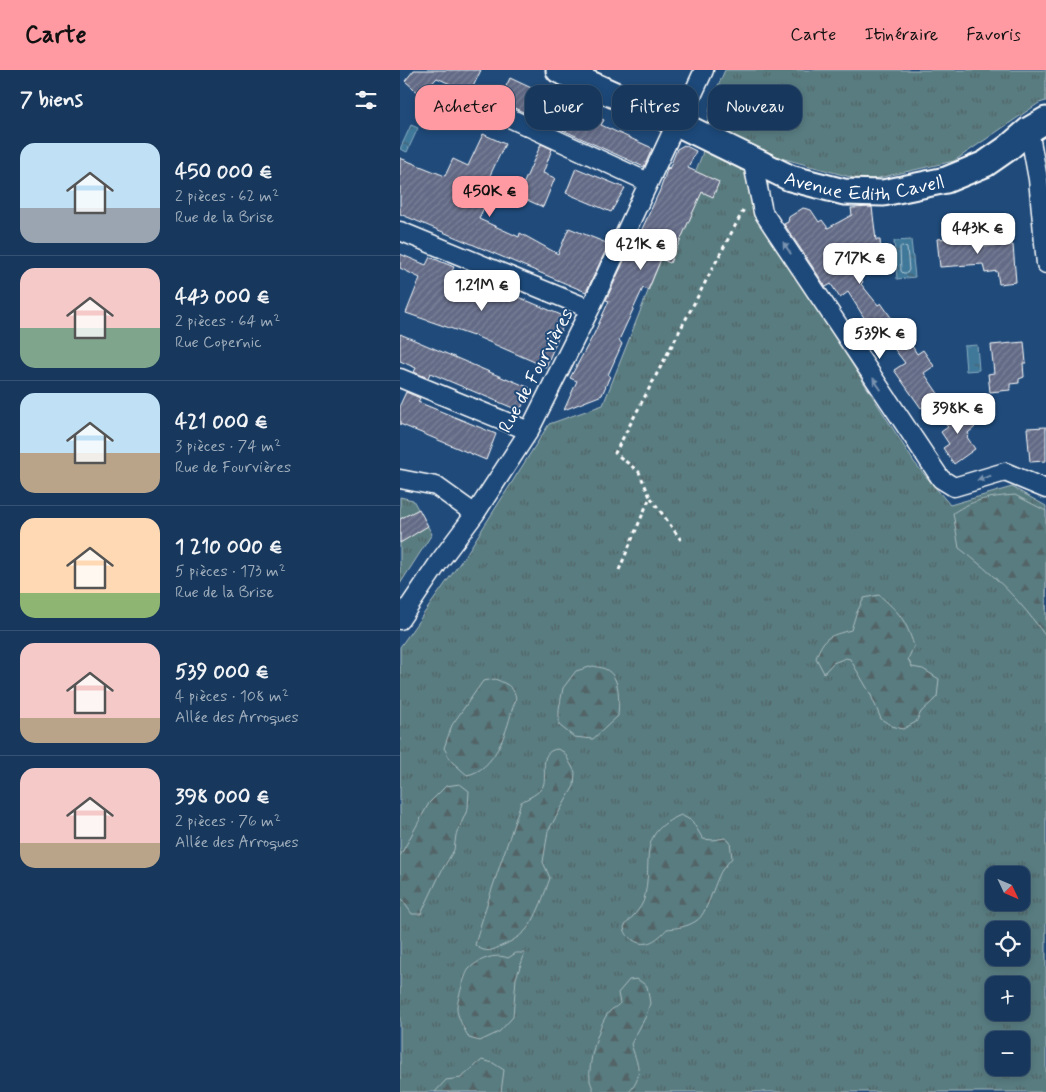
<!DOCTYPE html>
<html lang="fr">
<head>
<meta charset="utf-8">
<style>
  :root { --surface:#17385c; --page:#203f62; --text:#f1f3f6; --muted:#9eacbb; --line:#365272; --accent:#ff9aa2 }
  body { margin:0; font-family:Mynerve,sans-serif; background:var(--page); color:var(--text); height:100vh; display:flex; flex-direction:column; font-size:19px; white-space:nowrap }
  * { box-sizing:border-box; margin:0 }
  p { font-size:16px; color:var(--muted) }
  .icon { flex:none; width:28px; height:28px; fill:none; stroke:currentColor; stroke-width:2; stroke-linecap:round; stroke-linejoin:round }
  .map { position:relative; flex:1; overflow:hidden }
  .panel { display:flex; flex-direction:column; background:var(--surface); width:400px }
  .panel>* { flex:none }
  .hud { position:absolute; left:15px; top:15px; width:475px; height:45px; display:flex; gap:10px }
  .needle { width:32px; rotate:134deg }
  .buttons { position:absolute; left:585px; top:796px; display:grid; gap:10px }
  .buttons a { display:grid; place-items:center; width:45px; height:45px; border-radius:10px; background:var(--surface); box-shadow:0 2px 8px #0003,0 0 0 1px var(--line); font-size:25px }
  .price { position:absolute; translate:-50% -42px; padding:0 11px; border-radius:10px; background:#fff; color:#222; font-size:16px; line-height:32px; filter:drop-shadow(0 1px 2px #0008) }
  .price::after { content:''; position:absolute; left:50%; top:30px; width:15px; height:11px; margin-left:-8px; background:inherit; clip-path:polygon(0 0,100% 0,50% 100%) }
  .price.on { background:var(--accent); color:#111 }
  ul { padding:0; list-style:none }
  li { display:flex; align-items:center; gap:15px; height:125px; padding:0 20px }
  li+li { border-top:1px solid var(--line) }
  li span { display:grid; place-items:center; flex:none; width:140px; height:100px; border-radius:15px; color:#555 }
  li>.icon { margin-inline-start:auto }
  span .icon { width:60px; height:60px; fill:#fffc; stroke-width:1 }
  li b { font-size:21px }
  h2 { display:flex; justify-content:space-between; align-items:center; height:60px; padding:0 20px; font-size:21px }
  .tag { padding:0 18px; border-radius:15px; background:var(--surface); box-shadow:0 2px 8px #0003,0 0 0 1px var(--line); font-size:18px; line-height:45px }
  .tag.on { background:var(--accent); color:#111 }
  header { display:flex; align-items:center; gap:30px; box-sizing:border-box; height:70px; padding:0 25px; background:var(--accent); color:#111 }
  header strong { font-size:24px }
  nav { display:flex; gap:28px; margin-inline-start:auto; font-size:18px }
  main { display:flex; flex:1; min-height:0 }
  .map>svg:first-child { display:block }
</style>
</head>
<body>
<header>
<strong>Carte</strong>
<nav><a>Carte</a><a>Itinéraire</a><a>Favoris</a></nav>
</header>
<main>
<section class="panel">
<h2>7 biens<svg class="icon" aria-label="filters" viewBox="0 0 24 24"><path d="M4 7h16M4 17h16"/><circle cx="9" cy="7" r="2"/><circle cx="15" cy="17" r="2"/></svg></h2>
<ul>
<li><span style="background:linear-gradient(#bfe0f5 65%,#9aa5b1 0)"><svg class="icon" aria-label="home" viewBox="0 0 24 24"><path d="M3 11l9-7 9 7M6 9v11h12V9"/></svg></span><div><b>450 000 €</b><p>2 pièces · 62 m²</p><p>Rue de la Brise</p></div></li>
<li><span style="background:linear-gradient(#f6c9c9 60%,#7fa58c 0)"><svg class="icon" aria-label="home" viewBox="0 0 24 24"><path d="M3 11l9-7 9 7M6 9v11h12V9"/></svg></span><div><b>443 000 €</b><p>2 pièces · 64 m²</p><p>Rue Copernic</p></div></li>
<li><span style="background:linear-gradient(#bfe0f5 60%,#b9a48a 0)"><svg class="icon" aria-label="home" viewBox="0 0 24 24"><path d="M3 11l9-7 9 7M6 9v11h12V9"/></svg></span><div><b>421 000 €</b><p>3 pièces · 74 m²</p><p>Rue de Fourvières</p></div></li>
<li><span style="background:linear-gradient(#ffd9b3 75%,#8fb573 0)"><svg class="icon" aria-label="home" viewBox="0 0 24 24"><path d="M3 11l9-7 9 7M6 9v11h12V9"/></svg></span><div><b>1 210 000 €</b><p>5 pièces · 173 m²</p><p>Rue de la Brise</p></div></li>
<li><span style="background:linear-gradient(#f6c9c9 75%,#b9a48a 0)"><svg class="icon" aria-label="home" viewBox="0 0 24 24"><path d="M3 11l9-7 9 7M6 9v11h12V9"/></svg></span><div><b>539 000 €</b><p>4 pièces · 108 m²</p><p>Allée des Arroques</p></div></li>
<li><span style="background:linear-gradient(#f6c9c9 75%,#b9a48a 0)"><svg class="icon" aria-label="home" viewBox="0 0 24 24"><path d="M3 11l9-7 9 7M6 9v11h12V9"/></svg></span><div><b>398 000 €</b><p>2 pièces · 76 m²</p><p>Allée des Arroques</p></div></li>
</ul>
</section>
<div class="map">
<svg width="646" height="1022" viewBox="0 0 646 1022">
  <defs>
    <pattern id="grass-tufts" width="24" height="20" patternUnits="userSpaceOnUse" patternTransform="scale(1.25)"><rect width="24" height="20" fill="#587b80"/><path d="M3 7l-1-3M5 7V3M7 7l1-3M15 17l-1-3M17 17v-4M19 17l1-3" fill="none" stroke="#526466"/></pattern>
    <pattern id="forest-firs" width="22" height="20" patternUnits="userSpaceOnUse" patternTransform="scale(1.25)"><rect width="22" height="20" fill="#587b80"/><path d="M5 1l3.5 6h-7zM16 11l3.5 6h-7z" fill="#526466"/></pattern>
    <pattern id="water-ripples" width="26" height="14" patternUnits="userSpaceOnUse" patternTransform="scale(1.25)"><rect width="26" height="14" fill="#407899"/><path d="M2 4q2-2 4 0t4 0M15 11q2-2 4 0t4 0" fill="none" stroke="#47606f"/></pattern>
    <pattern id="building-hatch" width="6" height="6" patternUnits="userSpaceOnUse" patternTransform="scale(1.25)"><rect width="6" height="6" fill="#636b86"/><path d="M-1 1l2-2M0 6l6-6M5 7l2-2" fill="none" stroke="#7a8198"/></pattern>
  </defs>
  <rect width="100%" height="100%" fill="#1f4a7a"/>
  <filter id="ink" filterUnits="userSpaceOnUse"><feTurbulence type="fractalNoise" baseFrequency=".02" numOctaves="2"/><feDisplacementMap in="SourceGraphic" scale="10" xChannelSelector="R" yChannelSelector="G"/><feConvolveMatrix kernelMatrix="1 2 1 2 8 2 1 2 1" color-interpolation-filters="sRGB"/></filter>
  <g filter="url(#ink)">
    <path fill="url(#grass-tufts)" stroke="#acbdc0" fill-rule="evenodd" d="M325,0h321v31l-7,2 -85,58 -89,20 -84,-23 -25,54 158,250 36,43 62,-18 34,19v586h-646v-445l67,-94 82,-129 54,-19 99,-250 9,-53zM594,805h27v27h-27zM594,860h27v28h-27zM594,915h27v27h-27zM594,970h27v28h-27z
      M0,427l13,3 19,34 -32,50z"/>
    <path fill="url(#forest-firs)" stroke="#acbdc0" d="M615,425l31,16v126c-24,-35 -53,-64 -87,-89l-6,-35c21,-14 37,-16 62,-18z
      M479,525c20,17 27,25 35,51l-6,13 4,8 11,2 16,10 -2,18 -16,15 -5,10 -13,7 -11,-3 -11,-7 -11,-26 -20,-34 -4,-1 -13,5 -9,10 -8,-15c8,-22 13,-22 35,-28l5,-16 8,-16z
      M193,596c3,1 8,1 12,3 16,7 14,32 13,47l-25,23 -19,-2 -15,-12v-16l4,-21 13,-17z
      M95,609c7,3 16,6 19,13 4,7 0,11 -2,18 -6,24 -18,60 -45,65l-16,-14 -7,-13 8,-23 31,-44z
      M157,679l7,3 11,20 -1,14 -26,45 -5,31 7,16c-5,14 -14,43 -25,53 -7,7 -16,12 -26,16 -9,5 -16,5 -24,-2 13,-49 31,-95 46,-143 7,-4 18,-8 22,-16 5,-11 -6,-34 14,-37z
      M60,714l9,7 -1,17 -12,27 -2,15 -12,20 -21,44h-9l-12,-17v-41l29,-53 17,-17z
      M281,745l11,6 11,18 10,1 12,-2 5,4 2,16c-3,4 -7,8 -10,12 -8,13 -15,45 -26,51 -9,6 -19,7 -29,8 -9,10 -21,20 -34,11 -6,-4 -8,-7 -9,-13 6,-9 17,-17 20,-28 10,-38 -9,-65 37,-84z
      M116,883h9l-9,25 -3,39 -14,15 -19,9 -11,-3c-4,-8 -13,-22 -12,-32 1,-7 8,-33 12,-37 10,-10 26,-16 39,-11z
      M237,909l10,7 3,17 -4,13 -15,28c6,20 14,31 -2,48h-35c-1,-3 -3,-8 -4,-11 -2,-18 7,-50 16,-65 4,-7 10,-8 14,-13l-2,-10 11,-13z
      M82,990l11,3 11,7 -3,22h-66l11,-12 15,-2z"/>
    <path fill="url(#water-ripples)" stroke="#8caec2" d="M11,55l7,3 -11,24 -7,-3z
      M511,170l4,37 -18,2 -3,-38z
      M577,275l2,25 -13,1 -2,-25z"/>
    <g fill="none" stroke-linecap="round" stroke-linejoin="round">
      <path stroke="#b3c9d6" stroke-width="1" d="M502,176l5,2 2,22 -2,3h-4l-2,-2 -1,-23z"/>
    </g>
    <path fill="url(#building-hatch)" stroke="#fff" d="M14,0h67l-11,23 -33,-15 -16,17 -16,-14z
      M110,8l32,15 -3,6 34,16 3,-8 28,13 -3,5 49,22 2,2 -8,18 -145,-66z
      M83,64l22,10 -23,48 7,3 -10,24 40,18 1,-4 38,21 11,-26 40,16 -23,48 -186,-78v-56l45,18 8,-17 15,7z
      M141,74l11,5 -9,24 12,5 -12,29 -25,-11z
      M284,75l12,6 -8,17 31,14 -6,15 -11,-5 -32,71 -9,-4 -13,31 -5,-2 -24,52 3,4 -14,31 2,1 -8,19 -38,15 13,-29 -7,-3 24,-44 15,-33 -3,-1 22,-48 3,1 29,-63 8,-23 1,2 8,-20z
      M176,98l49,20 -14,24 -45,-19z
      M472,137l4,33h4l1,13 -36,3 18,26 -2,2 17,21 3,-2 18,26 2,-1 16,26 6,-4 11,16 -10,7 15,22 -18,13 -27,-38 11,-7 -19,-25 -12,8 -10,-15 6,-4 -22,-35 -8,6 -9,-14 -5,3 -42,-63 4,-2 1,-5 14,-9 8,2 8,12 3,-2 6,8 24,-13 -1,-7z
      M583,160l2,16 28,-1 3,37 -17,2 -2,-13 -12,2 -2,-9 -43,3 -3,-28 25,-2 -1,-5z
      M0,184l26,11 4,-8 24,10 -4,8 52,22 2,-6 57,24 -3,8 5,2 -17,42 -73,-32v1l-67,-23 14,-35 -20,-10z
      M0,264l106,45v-1l24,10 -10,23 -90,-38 -2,5 -14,-6 2,-4 -16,-7z
      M624,272l2,21h-3l1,14 -5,2v4l-9,1v6l-20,2 -2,-18 6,-1 -3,-28z
      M6,322l14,6 -2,4 78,32 -10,26 -86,-36v-19z
      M562,337l13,20 -7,6 1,2 -2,2 8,12 -21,15 -11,-16 6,-4 -8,-12 7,-5 -6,-7z
      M646,357v34l-16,1 -3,-34z
      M19,439l9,17 -28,17v-24z"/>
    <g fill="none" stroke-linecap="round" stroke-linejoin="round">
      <g stroke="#fff" stroke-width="21">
        <path id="street" d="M88,38l160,74
          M629,60l9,49 8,85
          M352,89l11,53 178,267 13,8 51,-15 41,17
          M0,161l190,78
          M0,308l129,53
          M0,409l36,7 39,28
          M0,550l39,-58 36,-48 54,-83 61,-122 83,-179 6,-6 25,-54"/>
      </g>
      <g stroke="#fff" stroke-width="29">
        <g id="secondary">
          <path id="s1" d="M159,0l120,54 111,54 54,14 39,1 63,-13 39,-16 23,-16 21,-18 17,-10"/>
        </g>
      </g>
      <path stroke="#fff" stroke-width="3" stroke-dasharray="4 4" stroke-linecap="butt" d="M251,428l30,42
        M219,500l31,-73 -11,-25 -24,-19 129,-244"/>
      <use href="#street" stroke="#1f4a7a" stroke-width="18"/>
      <use href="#secondary" stroke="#1f4a7a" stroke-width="25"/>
    </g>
    <defs><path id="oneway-solid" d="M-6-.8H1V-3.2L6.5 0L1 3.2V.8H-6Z" transform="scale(1.25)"/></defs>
    <g fill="#7992af">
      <use href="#oneway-solid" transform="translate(387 178) rotate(-123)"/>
      <use href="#oneway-solid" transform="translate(477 314) rotate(-124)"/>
      <use href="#oneway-solid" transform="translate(584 408) rotate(163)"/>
    </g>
  </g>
  <g text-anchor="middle" stroke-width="4" stroke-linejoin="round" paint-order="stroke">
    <g font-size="19" fill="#fff" stroke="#1f4a7a">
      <text dy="7" stroke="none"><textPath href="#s1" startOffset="331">Avenue Edith Cavell</textPath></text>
      <text transform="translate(135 300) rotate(-62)" y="7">Rue de Fourvières</text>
    </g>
  </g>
</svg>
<div class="buttons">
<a><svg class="needle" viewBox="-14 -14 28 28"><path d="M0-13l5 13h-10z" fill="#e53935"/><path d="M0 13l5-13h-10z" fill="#9eacbb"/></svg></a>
<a><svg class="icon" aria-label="locate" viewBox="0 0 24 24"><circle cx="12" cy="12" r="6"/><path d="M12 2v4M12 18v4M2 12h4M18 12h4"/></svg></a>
<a>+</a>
<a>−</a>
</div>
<b class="price on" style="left:90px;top:148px">450K €</b>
<b class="price" style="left:578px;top:185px">443K €</b>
<b class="price" style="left:241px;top:201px">421K €</b>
<b class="price" style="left:460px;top:215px">717K €</b>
<b class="price" style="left:82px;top:242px">1.21M €</b>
<b class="price" style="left:480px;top:290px">539K €</b>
<b class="price" style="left:558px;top:365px">398K €</b>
<div class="hud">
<a class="tag on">Acheter</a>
<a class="tag">Louer</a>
<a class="tag">Filtres</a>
<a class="tag">Nouveau</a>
</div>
</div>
</main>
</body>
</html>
